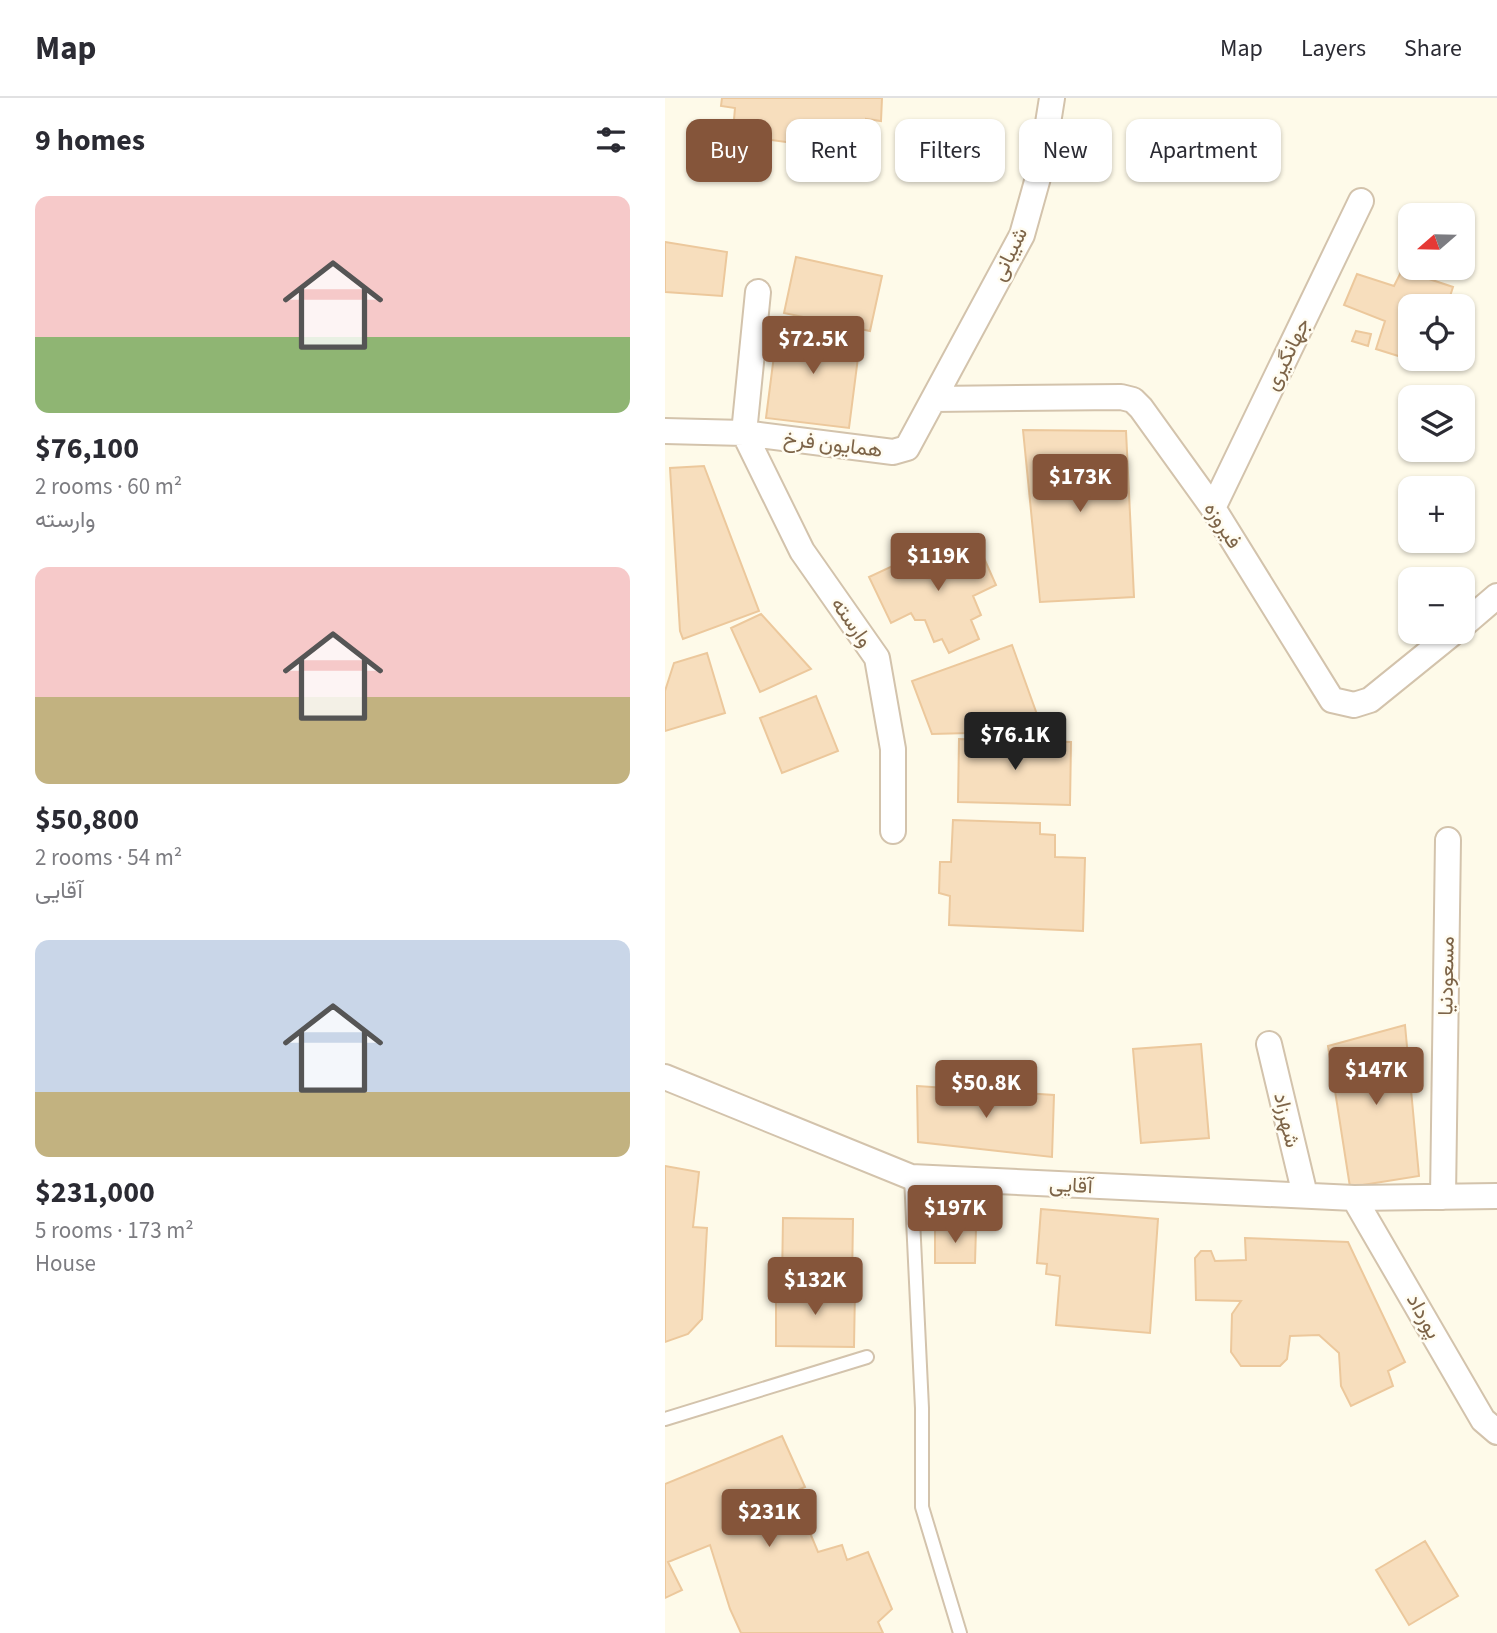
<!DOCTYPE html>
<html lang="en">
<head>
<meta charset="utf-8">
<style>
  :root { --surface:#fff; --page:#f7f7f7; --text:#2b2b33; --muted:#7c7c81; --line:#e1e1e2; --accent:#85553a }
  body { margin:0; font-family:"Source Sans 3",Vazirmatn,sans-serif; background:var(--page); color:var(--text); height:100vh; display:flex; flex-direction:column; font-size:26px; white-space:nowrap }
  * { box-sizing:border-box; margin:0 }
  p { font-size:23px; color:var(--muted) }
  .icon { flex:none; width:38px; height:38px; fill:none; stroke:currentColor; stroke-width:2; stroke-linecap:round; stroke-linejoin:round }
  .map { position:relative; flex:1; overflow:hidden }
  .panel { display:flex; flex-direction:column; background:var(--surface); width:665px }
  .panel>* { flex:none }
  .top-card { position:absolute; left:21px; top:21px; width:665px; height:63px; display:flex; gap:14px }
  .needle { width:46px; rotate:250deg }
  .controls { position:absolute; left:733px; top:105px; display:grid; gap:14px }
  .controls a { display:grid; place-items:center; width:77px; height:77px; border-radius:14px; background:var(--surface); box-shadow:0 2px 5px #0004; font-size:35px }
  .price { position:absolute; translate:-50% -60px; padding:0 16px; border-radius:7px; background:var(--accent); color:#fff; font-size:23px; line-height:46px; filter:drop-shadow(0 2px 4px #0008) }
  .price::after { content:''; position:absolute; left:50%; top:42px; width:21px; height:16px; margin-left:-10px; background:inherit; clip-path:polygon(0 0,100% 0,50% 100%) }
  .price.on { background:#222; color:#fff }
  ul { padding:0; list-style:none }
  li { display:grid; align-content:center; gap:14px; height:371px; padding:0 35px }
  li span { display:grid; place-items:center; height:217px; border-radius:14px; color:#555 }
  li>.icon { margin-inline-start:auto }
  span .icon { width:126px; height:126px; fill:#fffc; stroke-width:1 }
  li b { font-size:30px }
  h2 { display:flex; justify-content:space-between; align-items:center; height:84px; padding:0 35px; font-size:30px }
  .pill { padding:0 24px; border-radius:14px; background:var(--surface); box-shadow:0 2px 5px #0004; font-size:24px; line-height:63px }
  .pill.on { background:var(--accent); color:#fff }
  header { display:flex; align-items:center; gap:42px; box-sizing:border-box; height:98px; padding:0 35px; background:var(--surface); border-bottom:2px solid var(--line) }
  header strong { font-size:33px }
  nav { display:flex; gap:38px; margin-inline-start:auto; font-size:24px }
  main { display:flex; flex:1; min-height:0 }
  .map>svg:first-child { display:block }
</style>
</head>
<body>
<header>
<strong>Map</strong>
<nav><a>Map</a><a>Layers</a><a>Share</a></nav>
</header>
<main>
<section class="panel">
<h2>9 homes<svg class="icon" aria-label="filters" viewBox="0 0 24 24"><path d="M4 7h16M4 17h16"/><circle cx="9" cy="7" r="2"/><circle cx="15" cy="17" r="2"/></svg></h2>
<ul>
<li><span style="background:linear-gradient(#f6c9c9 65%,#8fb573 0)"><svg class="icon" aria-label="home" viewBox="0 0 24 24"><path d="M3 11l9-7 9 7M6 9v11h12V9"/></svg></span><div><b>$76,100</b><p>2 rooms · 60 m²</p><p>وارسته</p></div></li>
<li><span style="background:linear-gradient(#f6c9c9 60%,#c2b280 0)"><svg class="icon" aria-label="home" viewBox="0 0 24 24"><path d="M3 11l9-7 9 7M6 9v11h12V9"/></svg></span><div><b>$50,800</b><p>2 rooms · 54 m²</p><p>آقایی</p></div></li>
<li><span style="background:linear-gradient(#c9d6e8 70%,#c2b280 0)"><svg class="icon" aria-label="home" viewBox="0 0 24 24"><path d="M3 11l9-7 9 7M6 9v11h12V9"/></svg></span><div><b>$231,000</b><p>5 rooms · 173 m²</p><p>House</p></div></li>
</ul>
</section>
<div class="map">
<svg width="832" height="1535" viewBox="0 0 832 1535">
  <rect width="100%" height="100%" fill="#fefae9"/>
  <path fill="#f7debd" stroke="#ecc89c" stroke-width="2" d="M57,0h160l-1,23 -15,-2 2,25 -34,-5 -4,9 -66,-9 -31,-8 2,-23 -14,-2z
    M0,144l62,10 -5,44 -57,-4z
    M131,159l86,19 -12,55 -86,-18z
    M737,172l51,17 -6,19h-36v53h18l-2,6 -51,-16 9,-28 -41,-16 13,-31 37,12z
    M113,226l83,10 -12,94 -83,-10z
    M691,233l15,3 -3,12 -16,-5z
    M358,332l103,1 8,166 -94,5z
    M39,368l55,145 -76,28 -3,-8 -10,-163z
    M310,440l21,47 -23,11 8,19 -10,5 8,19 -30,14 -7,-14 -8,3 -9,-22h-10l-4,-7 -20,10 -22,-46 45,-21 4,9z
    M96,516l50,55 -51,23 -29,-64z
    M347,547l31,86 -111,3 -20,-53z
    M42,555l18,60 -60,18v-40l9,-28z
    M151,598l22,55 -56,22 -22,-55z
    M294,641l112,3 -1,63 -112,-3z
    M288,722l87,3v11l15,1v22l30,1 -2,73 -134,-6 1,-29 -11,-3 1,-31h11z
    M740,927l14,151 -69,11 -22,-141z
    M536,946l8,94 -68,5 -8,-94z
    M252,988l137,9 -2,62 -134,-15z
    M0,1068l34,6 -6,55 14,1 -5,91 -14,15 -23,8z
    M376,1111l117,10 -8,114 -94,-8 4,-49 -14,-2 1,-10 -10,-1z
    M118,1120l70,1 -1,63 -70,-1z
    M270,1130h41l-1,35h-40z
    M580,1140l103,4 57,120 -17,9 5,15 -42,20 -10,-20 -2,-33 -20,-18 -29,1 -3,23 -7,7h-39l-10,-14 1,-38 9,-13 -45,-1 -1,-42 6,-7h10l4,10 31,-1z
    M111,1190l79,1 -1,58 -78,-1z
    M117,1338l23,51 -12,5 25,60 24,-7 5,15 21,-8 24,57 -14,13 5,11h-142l-11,-24 -20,-64 -42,17 14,28 -17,8v-114z
    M760,1443l33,55 -49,29 -33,-55z"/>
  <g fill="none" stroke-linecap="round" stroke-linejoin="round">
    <g stroke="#d3c3ac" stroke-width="16">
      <path id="service" d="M246,1079l11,231v99l38,126
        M0,1321l202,-62"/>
    </g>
    <g stroke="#d3c3ac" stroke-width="28">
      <path id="minor" d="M269,301l187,-2 12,3 8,8 72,100 119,192 22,5 16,-5 84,-68
        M0,333l79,2 149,19 14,-4 115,-213 19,-68 11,-69
        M79,335l58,118 75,107 16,91v82
        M79,335l14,-141
        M548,410l148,-307
        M798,527l34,-29
        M604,946l36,151
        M0,979l246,100 443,21 143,-2
        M778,1099l5,-357
        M689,1100l129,222 14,12"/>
    </g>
    <use href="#service" stroke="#fff" stroke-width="12"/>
    <use href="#minor" stroke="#fff" stroke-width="24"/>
  </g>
  <g text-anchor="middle" stroke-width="5" stroke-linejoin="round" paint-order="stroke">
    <g font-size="21" fill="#7d6448" stroke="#fffcf1">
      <text transform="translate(344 156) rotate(-64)" y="7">شیبانی</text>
      <text transform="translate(622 256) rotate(-64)" y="7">جهانگیری</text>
      <text transform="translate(168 346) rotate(7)" y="7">همایون فرخ</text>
      <text transform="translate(558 427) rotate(57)" y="7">فیروزه</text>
      <text transform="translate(187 524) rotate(55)" y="7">وارسته</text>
      <text transform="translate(781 878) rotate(-89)" y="7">مسعودنیا</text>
      <text transform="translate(622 1022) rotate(77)" y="7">شهرزاد</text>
      <text transform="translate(406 1087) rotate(3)" y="7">آقایی</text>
      <text transform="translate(759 1218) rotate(61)" y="7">پورداد</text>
    </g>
  </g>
</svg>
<div class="controls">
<a><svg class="needle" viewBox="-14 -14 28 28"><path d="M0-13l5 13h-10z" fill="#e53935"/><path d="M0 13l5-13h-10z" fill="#7c7c81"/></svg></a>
<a><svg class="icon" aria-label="locate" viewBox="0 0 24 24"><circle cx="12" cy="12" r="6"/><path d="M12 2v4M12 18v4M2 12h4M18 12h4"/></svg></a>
<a><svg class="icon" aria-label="layers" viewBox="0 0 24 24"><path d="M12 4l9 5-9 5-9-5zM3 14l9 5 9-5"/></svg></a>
<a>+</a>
<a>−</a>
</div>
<b class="price" style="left:148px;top:278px">$72.5K</b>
<b class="price" style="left:415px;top:416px">$173K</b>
<b class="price" style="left:273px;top:495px">$119K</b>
<b class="price on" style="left:350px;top:674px">$76.1K</b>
<b class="price" style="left:711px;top:1009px">$147K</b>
<b class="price" style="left:321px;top:1022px">$50.8K</b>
<b class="price" style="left:290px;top:1147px">$197K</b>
<b class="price" style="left:150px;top:1219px">$132K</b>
<b class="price" style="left:104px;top:1451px">$231K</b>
<div class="top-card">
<a class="pill on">Buy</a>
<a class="pill">Rent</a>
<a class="pill">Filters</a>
<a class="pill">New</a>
<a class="pill">Apartment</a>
</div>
</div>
</main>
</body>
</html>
